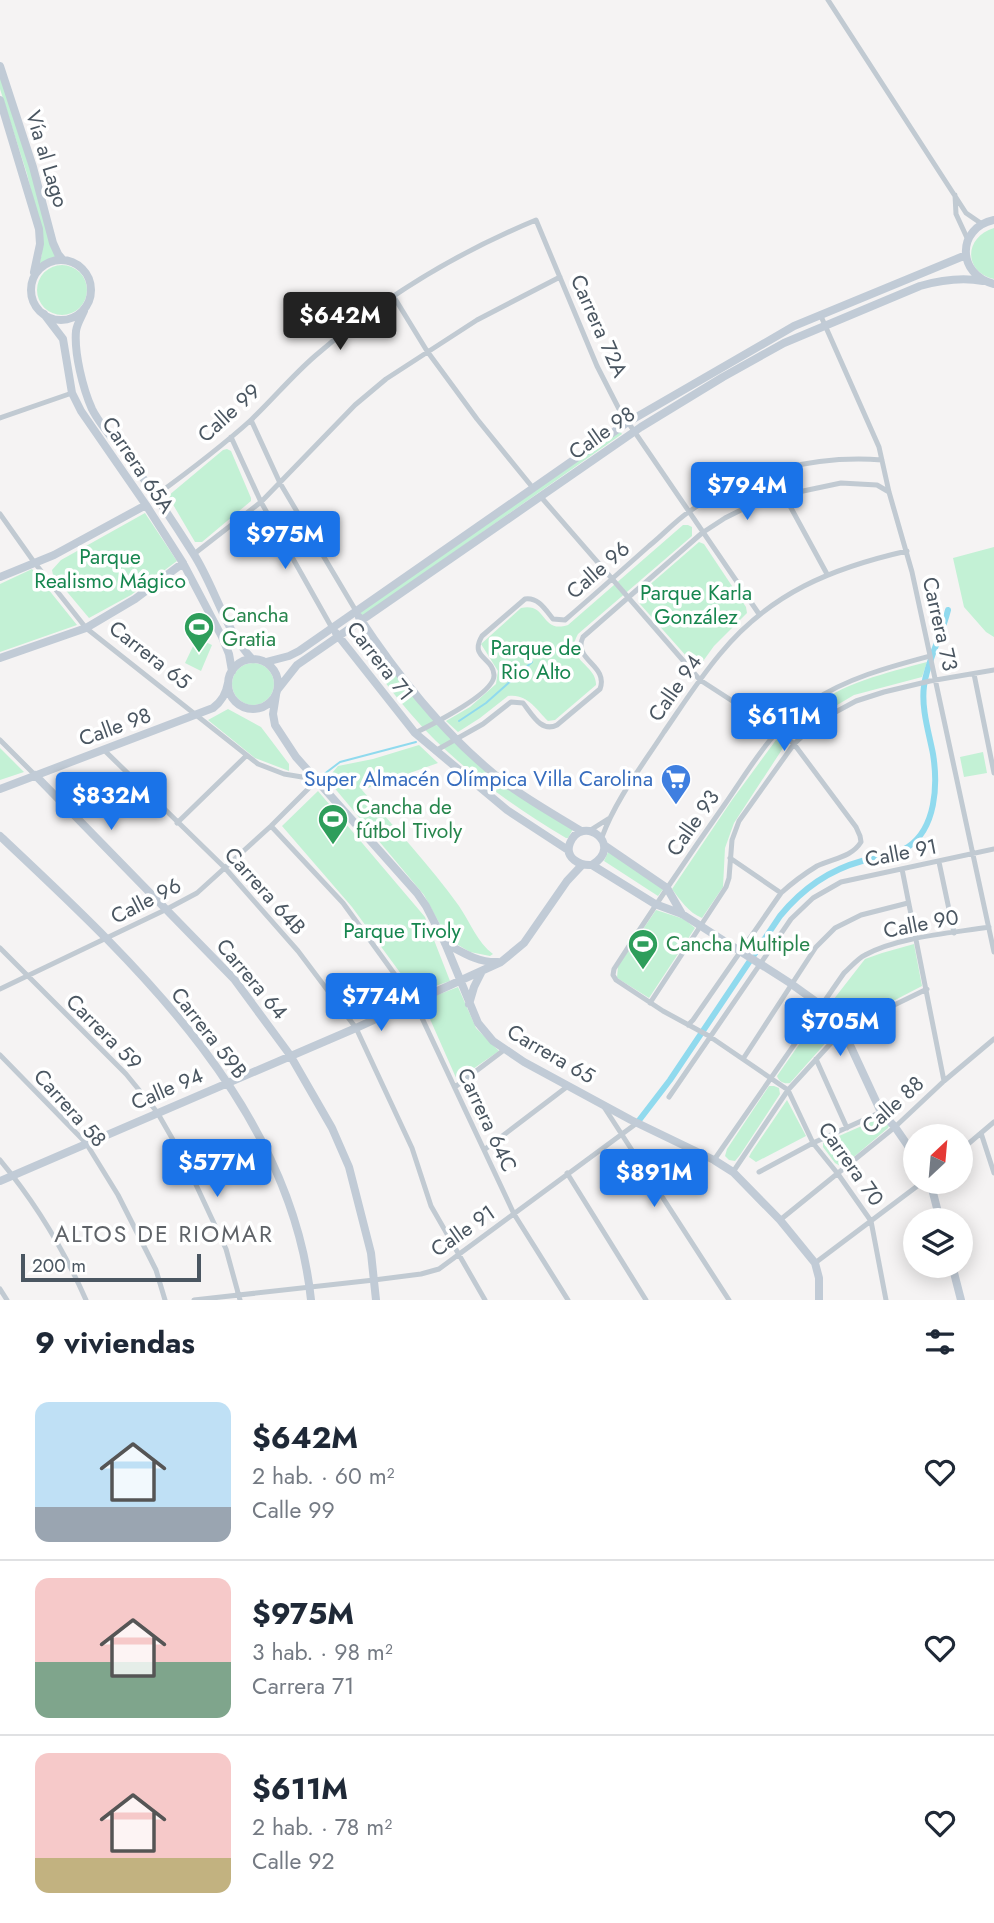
<!DOCTYPE html>
<html lang="es">
<head>
<meta charset="utf-8">
<style>
  :root { --surface:#fff; --page:#f2f2f3; --text:#1f2937; --muted:#747a83; --line:#e0e1e3; --accent:#1a73e8 }
  body { margin:0; font-family:Jost,sans-serif; background:var(--page); color:var(--text); height:100vh; display:flex; flex-direction:column; font-size:26px; white-space:nowrap }
  * { box-sizing:border-box; margin:0 }
  p { font-size:23px; color:var(--muted) }
  .icon { flex:none; width:38px; height:38px; fill:none; stroke:currentColor; stroke-width:2; stroke-linecap:round; stroke-linejoin:round }
  .map { position:relative; height:1300px; overflow:hidden }
  .sheet { display:flex; flex-direction:column; background:var(--surface); flex:1 }
  .sheet>* { flex:none }
  .needle { width:46px; rotate:26deg }
  .fabs { position:absolute; left:903px; top:1124px; display:grid; gap:14px }
  .fabs a { display:grid; place-items:center; width:70px; height:70px; border-radius:50%; background:var(--surface); box-shadow:0 4px 18px #0003; font-size:35px }
  .scale { position:absolute; left:21px; bottom:18px; width:180px; box-sizing:border-box; padding-left:7px; border:4px solid #4a5661; border-top:0; font-size:19px; line-height:24px; white-space:nowrap; color:#4a5661; -webkit-text-stroke:5px #fff; paint-order:stroke }
  .price { position:absolute; translate:-50% -60px; padding:0 16px; border-radius:7px; background:var(--accent); color:#fff; font-size:23px; line-height:46px; filter:drop-shadow(0 2px 4px #0008) }
  .price::after { content:''; position:absolute; left:50%; top:42px; width:21px; height:16px; margin-left:-10px; background:inherit; clip-path:polygon(0 0,100% 0,50% 100%) }
  .price.current { background:#222; color:#fff }
  ul { padding:0; list-style:none }
  li { display:flex; align-items:center; gap:21px; height:175px; padding:0 35px }
  li+li { border-top:2px solid var(--line) }
  li span { display:grid; place-items:center; flex:none; width:196px; height:140px; border-radius:14px; color:#555 }
  li>.icon { margin-inline-start:auto }
  span .icon { width:84px; height:84px; fill:#fffc; stroke-width:1 }
  li b { font-size:30px }
  h2 { display:flex; justify-content:space-between; align-items:center; height:84px; padding:0 35px; font-size:30px }
  .map>svg:first-child { display:block }
</style>
</head>
<body>
<div class="map">
<svg width="994" height="1300" viewBox="0 0 994 1300">
  <rect width="100%" height="100%" fill="#f5f3f3"/>
  <path fill="#c3f1d5" d="M0,75l31,97 25,86 -17,6 3,-10 -2,-27 -13,-53 -27,-85z
    M994,228v51c-31,-7 -30,-42 0,-51z
    M37 290a25 25 0 1 1 50 0a25 25 0 1 1-50 0Z
    M620,431l2,3 -260,183 -3,-4z
    M227,449l4,2 20,47v3l-49,41h-7l-27,-46 55,-46z
    M145,513l32,48 -46,34 -42,23 -36,-43 -1,-5 9,-10z
    M683,525h5l4,2v9l-114,98c-15,26 19,30 18,51l-41,35 -7,1c-12,-12 -21,-28 -40,-25l-28,22 -22,14 -12,-11 24,-14 26,-23 2,-13 -17,-27 40,-36c27,-6 19,26 47,17z
    M699,542l5,2 42,63 1,6 -33,33 -13,18 -6,2 -55,-62 -2,-6 1,-4z
    M994,547v90l-8,-5 -22,-25 -11,-49z
    M32,569l45,56 -77,27v-68z
    M360,632h4l95,112 114,85 -5,9h-2c-42,-25 -81,-52 -117,-85 -36,-32 -66,-72 -93,-111v-5z
    M197,638l15,7 -11,26 -16,-8z
    M927,662l-5,15 -68,18 -27,16 -30,24 -10,-6c7,-7 14,-14 21,-19 34,-27 78,-37 119,-48z
    M232 684a21 21 0 1 1 42 0a21 21 0 1 1-42 0Z
    M228,709l33,18 28,37v7l-34,-13 -47,-38z
    M780,739l4,2 1,4 -51,78 -9,25 -2,39 -21,31c-14,-6 -21,-17 -30,-29l60,-89 44,-60z
    M419,745l19,18 -76,27c33,38 68,76 97,116 11,16 18,36 34,48l-3,2 -20,-4 -22,-13 -24,-44 -97,-116 11,-13 35,-7z
    M0,748l24,24 -24,8z
    M983,752l4,21 -23,4 -4,-20z
    M318,791l107,126 25,64 -35,12 -63,-86 -70,-81z
    M609,850l55,38 -6,8 -54,-35z
    M656,910l28,9 11,9 -46,70 -32,-20 1,-12z
    M914,944l8,42 -75,39 -18,-17 1,-4 35,-45 17,-6z
    M458,987l18,41 23,23 -42,29 -35,-79z
    M821,1013h4l12,14v3l-47,53c-6,1 -11,-1 -13,-7z
    M769,1086h5l5,2 1,6 -40,61 -5,6 -6,-1 -4,-4 2,-7z
    M787,1100l19,36 -50,26 -7,-5 2,-4z
    M880,1118l4,1 5,7 -1,2 -46,39 -7,-4 -12,-16v-4z"/>
  <g fill="none" stroke-linecap="round" stroke-linejoin="round">
    <path stroke="#90daee" stroke-width="2" d="M459,721l27,-18 46,-41
      M319,778l21,-16 76,-20"/>
    <path stroke="#90daee" stroke-width="6" d="M637,1123l33,-43 110,-164c22,-27 49,-46 82,-55 16,-4 32,-4 46,-14 28,-19 30,-62 25,-93 -4,-21 -12,-46 -9,-68 3,-25 18,-51 24,-76"/>
    <path stroke="#c1cad2" stroke-width="5" d="M828,0l138,213 16,11
      M955,195l1,19 12,26
      M394,297l33,54 50,68 56,69
      M820,314l59,133 10,45 23,80 82,380
      M0,418l72,-25
      M251,420l29,63 76,128
      M231,437l30,65 71,126
      M784,495l43,79
      M155,496c33,-24 66,-49 96,-76 22,-21 41,-44 64,-64 66,-57 141,-103 221,-136l61,146 22,43 140,205
      M541,497l159,183 77,50 17,14 62,83 4,9 1,6c-10,16 -28,16 -44,24 -13,8 -25,17 -36,27l-88,127 -5,5
      M0,514l34,48 52,66 172,136 26,10 30,5
      M194,554l67,-52 94,-97 31,-26 91,-59 83,-43
      M974,674l20,99
      M415,733c16,-8 80,-40 79,-58 -1,-18 -25,-17 -12,-39l43,-37c13,-2 20,10 28,20l12,1c28,-24 56,-49 84,-74 14,-11 26,-25 41,-35 54,-39 125,-56 192,-51
      M0,740l35,35
      M104,750l121,118 73,83 58,77 56,120 19,58 54,94
      M435,751l48,-27 28,-22 12,1c9,11 18,30 34,22l43,-36c9,-24 -28,-29 -17,-52l119,-104 23,-15 16,-8 29,-12 71,-15 36,2 12,7
      M177,823l69,-67
      M271,826l72,77 71,98 100,213 54,86
      M589,831l19,-12
      M602,837c14,-38 40,-71 62,-105 18,-26 35,-53 56,-78 50,-61 112,-86 187,-103
      M730,858l51,35
      M939,862l15,71
      M902,869l42,212
      M0,948l126,126 31,38 27,47 42,90 14,51
      M0,989l167,-80 30,-16 74,-67 45,-45
      M650,1003l76,-116 3,-9 3,-38 7,-19 55,-77 12,-11 24,-18 26,-14 28,-9 46,-11 64,-11
      M0,1055l86,88 32,52 38,75 9,30
      M743,1059l73,-112 19,-19 26,-13 47,-12
      M816,1059l31,69
      M455,1087l49,-37
      M669,1097l122,-178 22,-21 28,-16 153,-33
      M604,1107l125,193
      M981,1133l13,40
      M484,1150l84,-64
      M961,1150l33,-28
      M0,1160c35,42 64,90 86,140
      M714,1160l130,-187c7,-6 13,-14 21,-18 32,-18 87,-22 124,-28
      M733,1172l55,-82 55,-60 84,-41
      M759,1172l54,-29 68,-31
      M567,1173l79,127
      M780,1220l115,-93 49,-46 50,-42
      M815,1263l109,-82
      M0,1289l7,11
      M194,1300l180,-20 47,-6 18,-5 198,-146
      M886,1300l-15,-79 -33,-47 -25,-31 -25,-53 -79,-54 -46,-25 -47,-31 -3,-5 1,-6c36,-56 73,-111 111,-165 25,-36 48,-77 86,-102 36,-24 78,-35 119,-46"/>
    <path stroke="#c1cbd6" stroke-width="8" d="M0,66l33,101 20,76 5,11 5,6
      M0,100l39,129 1,15 -6,28
      M994,220c-38,8 -37,55 0,64
      M31 290a30 30 0 1 1 60 0a30 30 0 1 1-60 0Z
      M84,311c-3,7 -7,13 -8,20 -2,22 7,58 16,78 10,20 28,37 41,55 21,29 41,59 60,89 22,34 31,76 59,106
      M44,314l19,25 9,54 9,18 65,94 37,58 39,74 7,17 3,17
      M0,577l54,-22 92,-50
      M359,617c40,61 87,120 145,165 24,18 51,33 77,49
      M336,633l79,100 92,77 61,40
      M0,658l86,-30 49,-29 48,-36
      M228 684a25 25 0 1 1 50 0a25 25 0 1 1-50 0Z
      M266,662l23,-6 10,-5 329,-229 166,-96 172,-71
      M278,689l19,-24 344,-238 82,-50 61,-34 136,-57c21,-6 41,-9 63,-5
      M276,695l-3,19 2,11 21,32 121,136 9,13 19,37 33,80 15,18 31,21 107,58 83,40 19,12 47,48 35,43 4,15v22
      M35,775l199,204 56,76 42,73 17,39 22,86 5,47
      M0,789l213,-81c9,-7 13,-14 15,-25
      M0,836c134,126 291,270 311,464
      M604,845l63,43 15,26
      M592,865c33,-20 -10,-52 -22,-22 -6,15 10,23 22,22l63,39 27,10 108,69 32,23 21,24 38,82 14,15 20,29
      M445,943c17,9 33,20 53,19
      M469,1004l5,-17 8,-16
      M0,1181l356,-153 145,-66 23,-19 43,-62 15,-16
      M930,1181l10,39
      M952,1265l9,35"/>
  </g>
  <defs>
    <g id="stadium-pin" transform="scale(1.575)"><path d="M0 17L-7.5 6A9.5 9.5 0 1 1 7.5 6Z" fill="#2e9e5b" stroke="#fff"/><path d="M0-5a6.5 5 0 1 0 0 10a6.5 5 0 1 0 0-10ZM-3.5-1.8h7v3.6h-7Z" fill="#fff"/></g>
    <g id="supermarket-pin" transform="scale(1.575)"><path d="M0 17L-7.5 6A9.5 9.5 0 1 1 7.5 6Z" fill="#3f7fe0" stroke="#fff"/><path d="M-6-5.5h2.5l.6 2H6L4.5 2H-2.5L-4.4-4H-6ZM-1.5 3.2a1.3 1.3 0 1 0 .1 0ZM3 3.2a1.3 1.3 0 1 0 .1 0Z" fill="#fff"/></g>
  </defs>
  <g fill-rule="evenodd">
    <use href="#stadium-pin" x="199" y="627"/>
    <use href="#supermarket-pin" x="676" y="779"/>
    <use href="#stadium-pin" x="333" y="819"/>
    <use href="#stadium-pin" x="643" y="944"/>
  </g>
  <g text-anchor="middle" stroke-width="7" stroke-linejoin="round" paint-order="stroke">
    <g font-size="21" fill="#4a5661" stroke="#fff">
      <text transform="translate(47 159) rotate(73)" y="7">Vía al Lago</text>
      <text transform="translate(599 326) rotate(66)" y="7">Carrera 72A</text>
      <text transform="translate(229 413) rotate(-42)" y="7">Calle 99</text>
      <text transform="translate(602 433) rotate(-35)" y="7">Calle 98</text>
      <text transform="translate(138 465) rotate(56)" y="7">Carrera 65A</text>
      <text transform="translate(598 570) rotate(-41)" y="7">Calle 96</text>
      <text transform="translate(940 624) rotate(77)" y="7">Carrera 73</text>
      <text transform="translate(150 655) rotate(38)" y="7">Carrera 65</text>
      <text transform="translate(380 661) rotate(52)" y="7">Carrera 71</text>
      <text transform="translate(675 688) rotate(-55)" y="7">Calle 94</text>
      <text transform="translate(115 727) rotate(-20)" y="7">Calle 98</text>
      <text transform="translate(693 823) rotate(-55)" y="7">Calle 93</text>
      <text transform="translate(901 853) rotate(-11)" y="7">Calle 91</text>
      <text transform="translate(265 891) rotate(48)" y="7">Carrera 64B</text>
      <text transform="translate(146 901) rotate(-27)" y="7">Calle 96</text>
      <text transform="translate(921 924) rotate(-11)" y="7">Calle 90</text>
      <text transform="translate(252 979) rotate(50)" y="7">Carrera 64</text>
      <text transform="translate(104 1032) rotate(45)" y="7">Carrera 59</text>
      <text transform="translate(209 1033) rotate(52)" y="7">Carrera 59B</text>
      <text transform="translate(551 1054) rotate(30)" y="7">Carrera 65</text>
      <text transform="translate(167 1089) rotate(-23)" y="7">Calle 94</text>
      <text transform="translate(893 1105) rotate(-42)" y="7">Calle 88</text>
      <text transform="translate(70 1108) rotate(48)" y="7">Carrera 58</text>
      <text transform="translate(487 1120) rotate(65)" y="7">Carrera 64C</text>
      <text transform="translate(851 1164) rotate(55)" y="7">Carrera 70</text>
      <text transform="translate(463 1231) rotate(-35)" y="7">Calle 91</text>
    </g>
    <g font-size="21" fill="#17864f" stroke="#fff">
      <text x="110" y="564">Parque<tspan x="110" dy="24">Realismo Mágico</tspan></text>
      <text x="696" y="600">Parque Karla<tspan x="696" dy="24">González</tspan></text>
      <text x="536" y="655">Parque de<tspan x="536" dy="24">Rio Alto</tspan></text>
      <text x="402" y="938">Parque Tivoly</text>
    </g>
    <g font-size="21" fill="#27864d" stroke="#fff" text-anchor="start">
      <text x="222" y="622">Cancha<tspan x="222" dy="24">Gratia</tspan></text>
      <text x="356" y="814">Cancha de<tspan x="356" dy="24">fútbol Tivoly</tspan></text>
      <text x="666" y="951">Cancha Multiple</text>
    </g>
    <g font-size="21" fill="#366cbe" stroke="#fff" text-anchor="end">
      <text x="653" y="786">Super Almacén Olímpica Villa Carolina</text>
    </g>
    <g font-size="23" letter-spacing="2" fill="#5f6368" stroke="#fff">
      <text x="164" y="1242">ALTOS DE RIOMAR</text>
    </g>
  </g>
</svg>
<div class="fabs">
<a><svg class="needle" viewBox="-14 -14 28 28"><path d="M0-13l5 13h-10z" fill="#e53935"/><path d="M0 13l5-13h-10z" fill="#747a83"/></svg></a>
<a><svg class="icon" aria-label="layers" viewBox="0 0 24 24"><path d="M12 4l9 5-9 5-9-5zM3 14l9 5 9-5"/></svg></a>
</div>
<div class="scale">200 m</div>
<b class="price current" style="left:340px;top:352px">$642M</b>
<b class="price" style="left:747px;top:522px">$794M</b>
<b class="price" style="left:285px;top:571px">$975M</b>
<b class="price" style="left:784px;top:753px">$611M</b>
<b class="price" style="left:111px;top:832px">$832M</b>
<b class="price" style="left:381px;top:1033px">$774M</b>
<b class="price" style="left:840px;top:1058px">$705M</b>
<b class="price" style="left:217px;top:1199px">$577M</b>
<b class="price" style="left:654px;top:1209px">$891M</b>
</div>
<section class="sheet">
<h2>9 viviendas<svg class="icon" aria-label="filters" viewBox="0 0 24 24"><path d="M4 7h16M4 17h16"/><circle cx="9" cy="7" r="2"/><circle cx="15" cy="17" r="2"/></svg></h2>
<ul>
<li><span style="background:linear-gradient(#bfe0f5 75%,#9aa5b1 0)"><svg class="icon" aria-label="home" viewBox="0 0 24 24"><path d="M3 11l9-7 9 7M6 9v11h12V9"/></svg></span><div><b>$642M</b><p>2 hab. · 60 m²</p><p>Calle 99</p></div><svg class="icon" aria-label="heart" viewBox="0 0 24 24"><path d="M12 20l-8-8c-3-5 5-10 8-4 3-6 11-1 8 4z"/></svg></li>
<li><span style="background:linear-gradient(#f6c9c9 60%,#7fa58c 0)"><svg class="icon" aria-label="home" viewBox="0 0 24 24"><path d="M3 11l9-7 9 7M6 9v11h12V9"/></svg></span><div><b>$975M</b><p>3 hab. · 98 m²</p><p>Carrera 71</p></div><svg class="icon" aria-label="heart" viewBox="0 0 24 24"><path d="M12 20l-8-8c-3-5 5-10 8-4 3-6 11-1 8 4z"/></svg></li>
<li><span style="background:linear-gradient(#f6c9c9 75%,#c2b280 0)"><svg class="icon" aria-label="home" viewBox="0 0 24 24"><path d="M3 11l9-7 9 7M6 9v11h12V9"/></svg></span><div><b>$611M</b><p>2 hab. · 78 m²</p><p>Calle 92</p></div><svg class="icon" aria-label="heart" viewBox="0 0 24 24"><path d="M12 20l-8-8c-3-5 5-10 8-4 3-6 11-1 8 4z"/></svg></li>
</ul>
</section>
</body>
</html>
